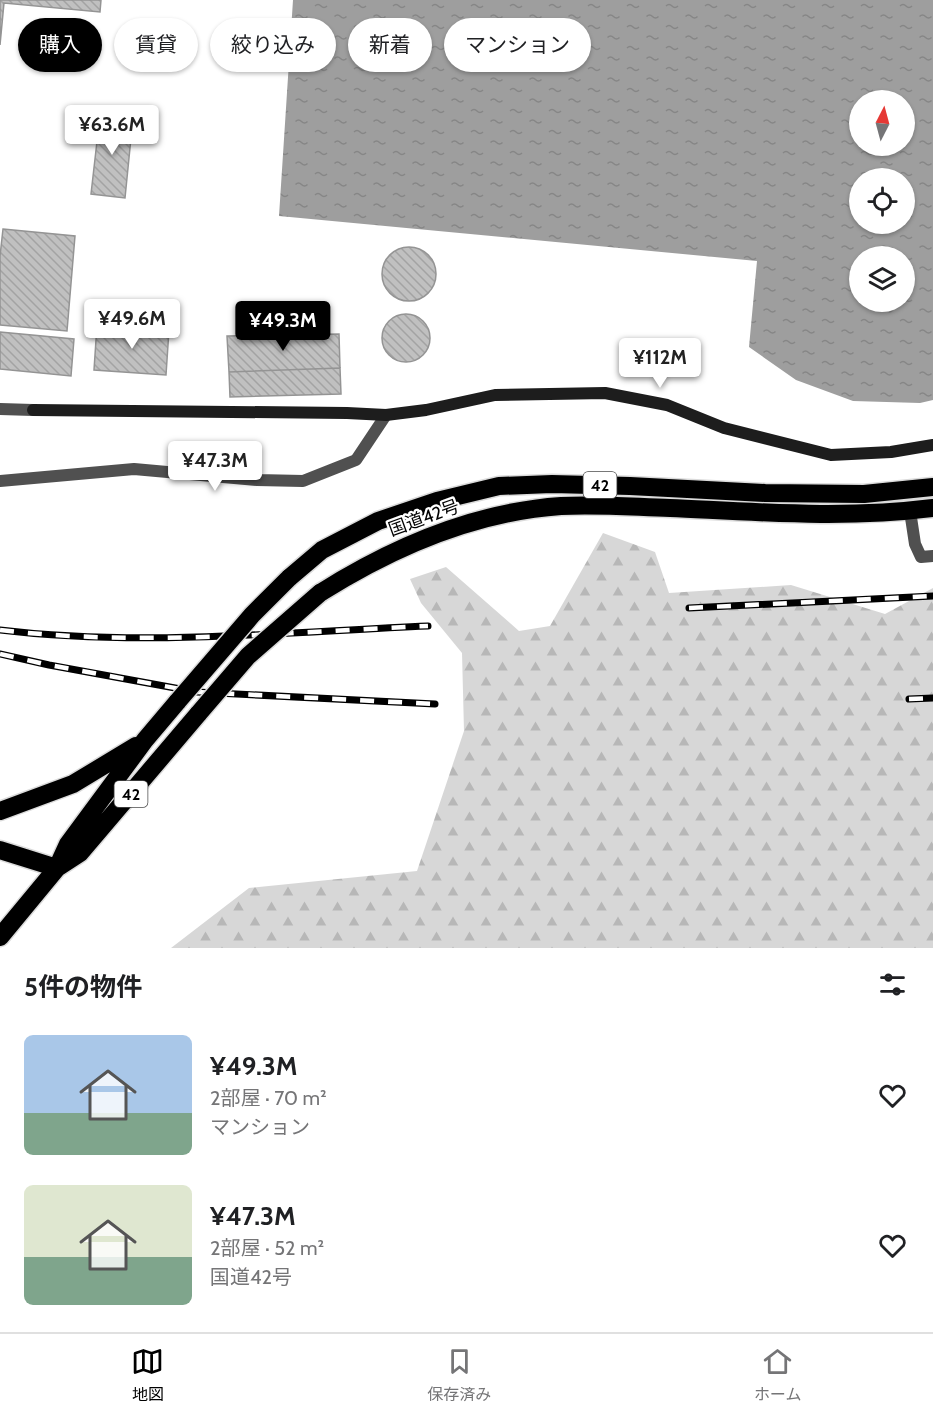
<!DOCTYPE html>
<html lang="ja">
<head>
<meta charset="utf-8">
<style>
  :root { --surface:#fff; --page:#f2f2f2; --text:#202124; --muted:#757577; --line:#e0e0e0; --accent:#000 }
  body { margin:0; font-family:Cabin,"Noto Sans JP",sans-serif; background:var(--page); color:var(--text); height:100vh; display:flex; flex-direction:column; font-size:22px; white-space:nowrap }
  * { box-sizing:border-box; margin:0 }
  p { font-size:20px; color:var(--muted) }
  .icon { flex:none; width:33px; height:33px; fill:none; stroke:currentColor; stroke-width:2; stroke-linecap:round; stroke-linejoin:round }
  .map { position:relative; height:948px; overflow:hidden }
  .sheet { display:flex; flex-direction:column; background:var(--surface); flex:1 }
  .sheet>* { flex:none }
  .guide { position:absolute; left:18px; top:18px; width:600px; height:54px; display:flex; gap:12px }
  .needle { width:39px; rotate:6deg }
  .tools { position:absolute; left:849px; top:90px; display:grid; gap:12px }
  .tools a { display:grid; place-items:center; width:66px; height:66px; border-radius:50%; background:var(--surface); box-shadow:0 2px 4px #0004; font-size:30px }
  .price { position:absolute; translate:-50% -51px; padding:0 14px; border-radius:6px; background:#fff; color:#222; font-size:20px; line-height:39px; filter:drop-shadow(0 2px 3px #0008) }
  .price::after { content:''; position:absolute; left:50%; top:36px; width:18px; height:14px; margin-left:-9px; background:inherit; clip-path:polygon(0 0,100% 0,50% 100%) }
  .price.selected { background:var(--accent); color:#fff }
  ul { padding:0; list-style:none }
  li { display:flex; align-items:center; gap:18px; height:150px; padding:0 24px }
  li span { display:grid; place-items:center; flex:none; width:168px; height:120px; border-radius:9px; color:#555 }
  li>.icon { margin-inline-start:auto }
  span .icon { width:72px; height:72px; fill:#fffc; stroke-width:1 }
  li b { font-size:26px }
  h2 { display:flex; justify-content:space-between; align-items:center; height:72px; padding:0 24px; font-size:26px }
  .pill { padding:0 21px; border-radius:27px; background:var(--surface); box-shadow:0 2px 4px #0004; font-size:21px; line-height:54px }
  .pill.selected { background:var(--accent); color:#fff }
  .menu { display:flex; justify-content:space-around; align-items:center; height:84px; border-top:2px solid var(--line); background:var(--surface); font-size:16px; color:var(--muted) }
  .menu a { display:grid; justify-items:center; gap:3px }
  .menu .selected { color:var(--accent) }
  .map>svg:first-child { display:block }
</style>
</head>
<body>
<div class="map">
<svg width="933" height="948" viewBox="0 0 933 948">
  <defs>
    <pattern id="forest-firs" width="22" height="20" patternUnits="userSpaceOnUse" patternTransform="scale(1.5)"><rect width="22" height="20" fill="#d7d7d7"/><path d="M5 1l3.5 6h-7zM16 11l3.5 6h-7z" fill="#b7b7b7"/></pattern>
    <pattern id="water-ripples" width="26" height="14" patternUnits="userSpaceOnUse" patternTransform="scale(1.5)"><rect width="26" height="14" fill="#9e9e9e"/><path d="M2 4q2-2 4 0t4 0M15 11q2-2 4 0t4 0" fill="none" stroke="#868686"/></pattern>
    <pattern id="building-back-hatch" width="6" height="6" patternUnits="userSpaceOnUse" patternTransform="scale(1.5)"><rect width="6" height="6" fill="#c0c0c0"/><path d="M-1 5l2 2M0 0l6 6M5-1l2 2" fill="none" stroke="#a3a3a3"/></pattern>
  </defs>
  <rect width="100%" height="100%" fill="#fff"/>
  <path fill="url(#forest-firs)" d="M603,533l52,19 14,41 122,-8 94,29 48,-26v360h-762l78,-60 168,-17 47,-140 -2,-78 -41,-50 -11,-24 36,-12 73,64 31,-5z"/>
  <path fill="url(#water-ripples)" fill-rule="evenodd" d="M293,0h640v400l-13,3 -67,-2 -57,-21 -47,-33 8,-86 -478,-45zM860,100h44v46h-44zM860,178h44v46h-44zM860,256h44v46h-44z"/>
  <path fill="url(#building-back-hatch)" stroke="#949494" stroke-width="1.5" d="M0,0h101l-1,12 -96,-9 -4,42z
    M100,115l33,3 -8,80 -34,-4z
    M3,229l72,7 -8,95 -67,-6v-69z
    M382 274a27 27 0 1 1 54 0a27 27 0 1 1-54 0Z
    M382 338a24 24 0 1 1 48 0a24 24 0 1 1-48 0Z
    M97,325l72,5 -3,45 -72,-5z
    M0,332l74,7 -3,37 -71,-7z
    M339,334l1,34 -111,4 -2,-36z
    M340,368l1,26 -111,3 -1,-25z"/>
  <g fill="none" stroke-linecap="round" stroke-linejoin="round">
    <g stroke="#dbdbdb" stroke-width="21">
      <path id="highway" d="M289,578l33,-28 56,-29 59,-20 62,-15 53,-2 78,2 135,7 99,1 69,-7
        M320,593c73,-46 153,-81 241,-87 36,-2 73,1 109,2 88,4 175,11 263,0
        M0,811l73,-27 63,-38
        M0,850l57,18 23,-15 119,-140
        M0,937l57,-69 11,-24 77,-104 33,-39"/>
    </g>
    <path stroke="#505050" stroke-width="12" d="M0,409l33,1
      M0,481l134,-12 123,11 46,1 53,-21 30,-45
      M910,511l5,33 6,13 12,-1"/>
    <path stroke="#1d1d1d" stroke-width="12" d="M33,410l314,3 39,2 40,-5 69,-15 110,-2 62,12 57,23 107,27 60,-3 42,-7"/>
    <use href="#highway" stroke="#000" stroke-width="18"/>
    <g stroke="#000" stroke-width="7">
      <path id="rail" d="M689,608l244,-12
        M0,630c142,17 286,2 428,-4
        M0,654l49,11 148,27 238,12
        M909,699l24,-1"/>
    </g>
    <use href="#rail" stroke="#fff" stroke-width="4.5" stroke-dasharray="14" stroke-linecap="butt"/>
    <g stroke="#dbdbdb" stroke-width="21" stroke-linecap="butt">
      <path id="highway-bridge" d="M178,701l74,-86 37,-37
        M199,713l49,-57 72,-63"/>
    </g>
    <use href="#highway-bridge" stroke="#000" stroke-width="18"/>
  </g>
  <g text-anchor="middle" stroke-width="4.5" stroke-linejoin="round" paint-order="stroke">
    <g fill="#fff" stroke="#4c4c4c" stroke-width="1.5">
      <rect x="583.5" y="472" width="33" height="26" rx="4.5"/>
      <rect x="114.5" y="781" width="33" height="26" rx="4.5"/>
    </g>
    <g font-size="16" font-weight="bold" fill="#000">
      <text x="600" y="491">42</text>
      <text x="131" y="800">42</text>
    </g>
    <g font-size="18" fill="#000" stroke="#fff">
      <text transform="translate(424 518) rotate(-20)" y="6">国道42号</text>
    </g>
  </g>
</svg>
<div class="tools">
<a><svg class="needle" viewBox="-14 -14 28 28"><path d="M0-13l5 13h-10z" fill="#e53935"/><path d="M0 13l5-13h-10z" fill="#757577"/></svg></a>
<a><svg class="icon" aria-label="locate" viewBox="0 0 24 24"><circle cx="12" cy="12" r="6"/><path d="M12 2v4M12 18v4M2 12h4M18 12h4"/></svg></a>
<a><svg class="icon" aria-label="layers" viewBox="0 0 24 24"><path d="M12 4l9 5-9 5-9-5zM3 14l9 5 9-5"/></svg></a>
</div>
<b class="price" style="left:112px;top:156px">¥63.6M</b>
<b class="price" style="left:132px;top:350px">¥49.6M</b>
<b class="price selected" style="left:283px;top:352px">¥49.3M</b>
<b class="price" style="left:660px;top:389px">¥112M</b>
<b class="price" style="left:215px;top:492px">¥47.3M</b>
<div class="guide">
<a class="pill selected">購入</a>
<a class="pill">賃貸</a>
<a class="pill">絞り込み</a>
<a class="pill">新着</a>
<a class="pill">マンション</a>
</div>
</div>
<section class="sheet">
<h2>5件の物件<svg class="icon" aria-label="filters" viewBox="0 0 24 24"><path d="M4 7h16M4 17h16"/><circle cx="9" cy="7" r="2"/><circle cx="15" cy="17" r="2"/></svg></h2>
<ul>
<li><span style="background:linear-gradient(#a9c7e8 65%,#7fa58c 0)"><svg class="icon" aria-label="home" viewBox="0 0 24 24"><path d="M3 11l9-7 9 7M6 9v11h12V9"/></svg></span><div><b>¥49.3M</b><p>2部屋 · 70 m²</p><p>マンション</p></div><svg class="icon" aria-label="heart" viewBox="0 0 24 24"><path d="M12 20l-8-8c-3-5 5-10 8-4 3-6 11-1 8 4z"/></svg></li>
<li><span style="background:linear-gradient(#dfe7d0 60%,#7fa58c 0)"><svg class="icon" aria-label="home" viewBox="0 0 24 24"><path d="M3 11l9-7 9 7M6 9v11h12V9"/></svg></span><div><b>¥47.3M</b><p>2部屋 · 52 m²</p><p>国道42号</p></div><svg class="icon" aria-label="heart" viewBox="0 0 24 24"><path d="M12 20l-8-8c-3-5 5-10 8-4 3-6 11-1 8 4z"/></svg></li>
</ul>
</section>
<nav class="menu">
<a class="selected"><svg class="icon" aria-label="map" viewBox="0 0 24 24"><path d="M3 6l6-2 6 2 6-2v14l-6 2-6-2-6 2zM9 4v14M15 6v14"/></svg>地図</a>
<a><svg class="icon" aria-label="saved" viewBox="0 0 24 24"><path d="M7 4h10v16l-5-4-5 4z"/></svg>保存済み</a>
<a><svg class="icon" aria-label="home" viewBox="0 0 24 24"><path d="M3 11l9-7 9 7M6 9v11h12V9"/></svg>ホーム</a>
</nav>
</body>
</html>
